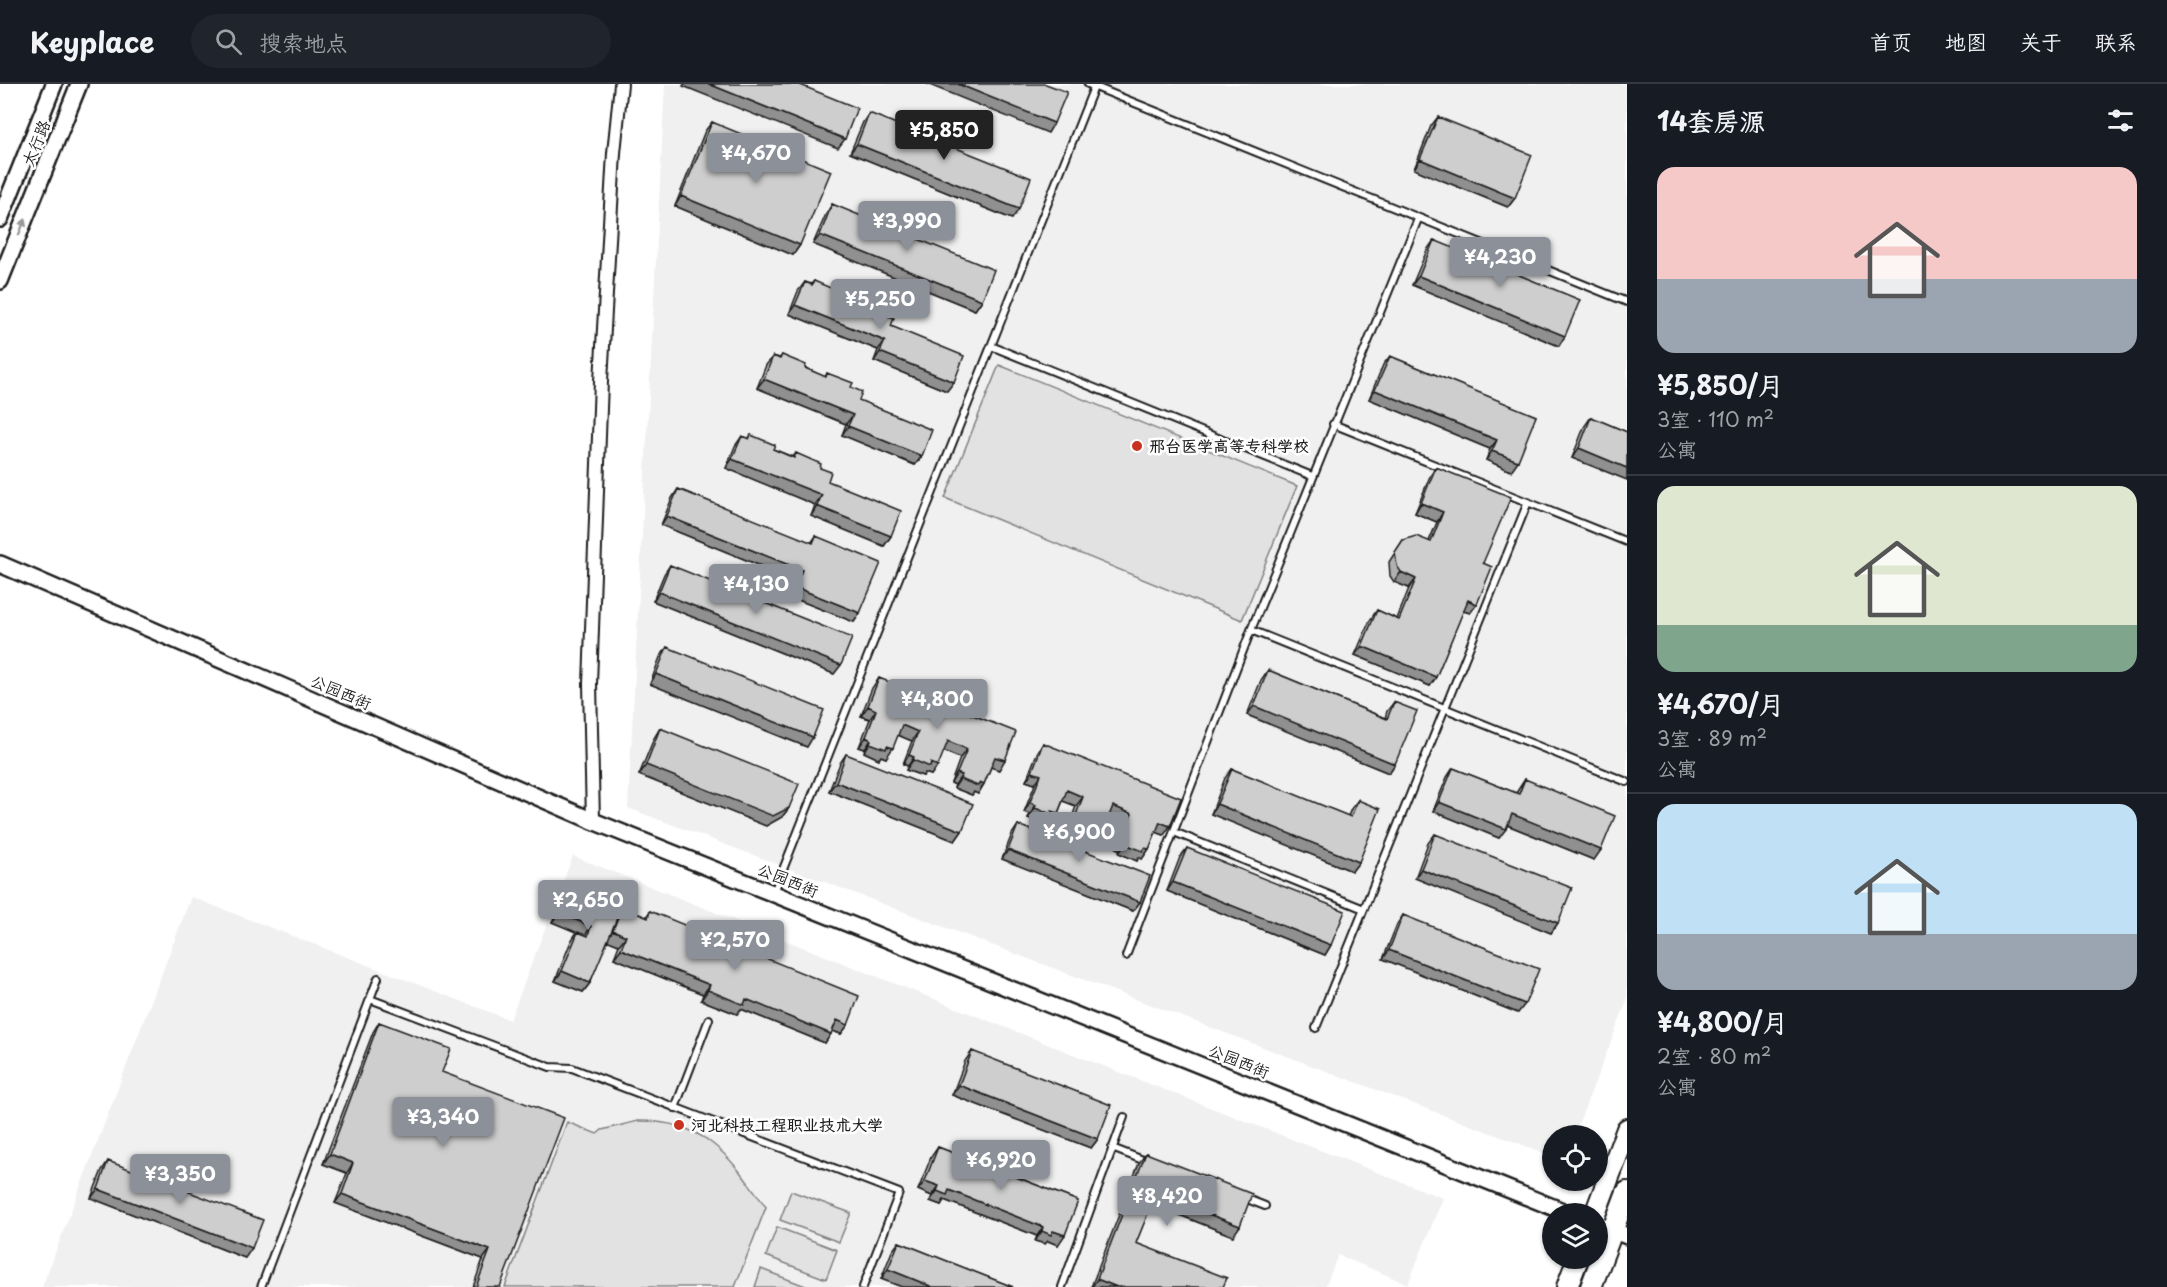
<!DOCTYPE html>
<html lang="zh">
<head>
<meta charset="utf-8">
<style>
  :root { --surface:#171b24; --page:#20242c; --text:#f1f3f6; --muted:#9ea1a6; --line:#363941; --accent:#8c9099 }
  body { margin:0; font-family:"Playpen Sans","LXGW WenKai TC",sans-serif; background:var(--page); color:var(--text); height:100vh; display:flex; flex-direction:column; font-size:22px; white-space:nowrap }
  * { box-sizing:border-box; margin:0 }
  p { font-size:20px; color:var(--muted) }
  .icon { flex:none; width:33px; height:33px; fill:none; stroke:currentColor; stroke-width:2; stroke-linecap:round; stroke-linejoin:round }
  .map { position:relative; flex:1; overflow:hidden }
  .side { display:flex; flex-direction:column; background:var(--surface); width:540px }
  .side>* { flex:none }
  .tools { position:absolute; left:1542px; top:1041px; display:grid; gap:12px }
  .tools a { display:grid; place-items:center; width:66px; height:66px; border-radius:50%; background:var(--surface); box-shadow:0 2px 4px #0004; font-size:30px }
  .price { position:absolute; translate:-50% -51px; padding:0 14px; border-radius:6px; background:var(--accent); color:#fff; font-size:20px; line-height:39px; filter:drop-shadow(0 2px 3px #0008) }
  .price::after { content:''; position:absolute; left:50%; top:36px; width:18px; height:14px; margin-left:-9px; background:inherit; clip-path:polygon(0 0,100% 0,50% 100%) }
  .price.selected { background:#222; color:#fff }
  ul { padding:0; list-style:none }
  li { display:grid; align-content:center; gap:12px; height:318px; padding:0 30px }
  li+li { border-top:2px solid var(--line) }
  li span { display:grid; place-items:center; height:186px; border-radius:18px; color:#555 }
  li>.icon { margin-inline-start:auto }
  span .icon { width:108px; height:108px; fill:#fffc; stroke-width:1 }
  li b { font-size:26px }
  h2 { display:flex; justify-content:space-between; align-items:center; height:72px; padding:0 30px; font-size:26px }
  header { display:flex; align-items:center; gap:36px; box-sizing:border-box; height:84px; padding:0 30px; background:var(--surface); border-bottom:2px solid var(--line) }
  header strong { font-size:28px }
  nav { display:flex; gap:33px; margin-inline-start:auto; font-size:21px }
  .search { width:420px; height:54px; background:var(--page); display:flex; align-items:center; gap:15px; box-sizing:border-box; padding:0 21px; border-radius:33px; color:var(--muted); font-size:22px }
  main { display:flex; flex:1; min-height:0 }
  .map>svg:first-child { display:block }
</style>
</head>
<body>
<header>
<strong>Keyplace</strong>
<div class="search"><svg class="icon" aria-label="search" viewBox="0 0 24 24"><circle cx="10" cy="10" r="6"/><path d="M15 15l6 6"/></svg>搜索地点</div>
<nav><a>首页</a><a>地图</a><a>关于</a><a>联系</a></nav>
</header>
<main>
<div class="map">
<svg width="1627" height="1203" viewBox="0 0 1627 1203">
  <rect width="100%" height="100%" fill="#fff"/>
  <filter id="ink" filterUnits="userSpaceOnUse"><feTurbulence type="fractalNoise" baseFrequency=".0167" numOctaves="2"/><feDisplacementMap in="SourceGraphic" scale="12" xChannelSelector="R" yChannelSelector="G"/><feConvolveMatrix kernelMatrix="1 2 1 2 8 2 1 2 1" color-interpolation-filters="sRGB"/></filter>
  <g filter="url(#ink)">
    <path fill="#f0f0f0" d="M665,0h962v917l-53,134 -22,1v20l-924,-348z
      M573,772l492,195 378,147 -35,86 -70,-29 -13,32h-1283l149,-390 319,123z"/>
    <path fill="#e2e2e2" stroke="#7f7f7f" stroke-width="1.5" d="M999,281l298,121 -55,134 -297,-122z
      M638,1037c68,-1 92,36 128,86l-31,80h-230l62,-165 30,12 5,-4z
      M791,1107l60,22 -12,29 -59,-22z
      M777,1143l60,23 -11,29 -60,-23z
      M761,1185l47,18h-53z"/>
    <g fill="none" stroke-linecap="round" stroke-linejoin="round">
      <g stroke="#1c1c1c" stroke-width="10">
        <path id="service" d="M1088,0l539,218
          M991,262l321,130
          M1333,340l294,118
          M1251,546l376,152
          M1174,748l190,77
          M774,808l320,-805
          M1126,872l125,-326 167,-411
          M370,915l180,68 22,1 327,125 -36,94
          M1316,944l212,-526
          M675,1024l34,-89
          M1112,1064l36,14
          M1242,1113l23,9
          M261,1203l117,-309
          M1062,1203l62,-170"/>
      </g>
      <g stroke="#1c1c1c" stroke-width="16">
        <path id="minor" d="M593,737l-3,-137 11,-303 13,-228 7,-69"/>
      </g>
      <g stroke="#1c1c1c" stroke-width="20">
        <path id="tertiary" d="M0,135l54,-135
          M0,197l79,-197
          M0,480l593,257 977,393
          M1598,1141l29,11"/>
      </g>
      <g stroke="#1c1c1c" stroke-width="24">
        <path id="primary" d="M1595,1130l32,-85
          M1567,1203l11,-29
          M1591,1203l36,-95"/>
      </g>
      <use href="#service" stroke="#fff" stroke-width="6"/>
      <use href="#minor" stroke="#fff" stroke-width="12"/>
      <use href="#tertiary" stroke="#fff" stroke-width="15"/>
      <use href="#primary" stroke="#fff" stroke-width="20"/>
    </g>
    <path fill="#b1b1b1" stroke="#1c1c1c" stroke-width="1.5" d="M869,29l143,106 -162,-66 13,-31z
      M1438,33l77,81 -7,9 -94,-38 17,-43z
      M712,38l88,123 -7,10 -118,-49 30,-75z
      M832,120l150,96 -7,10 -162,-66 13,-30z
      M1434,156l125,106 -147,-61 15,-35z
      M814,197l22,13 21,9 2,-4 24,15 8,12 56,65 -73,-30 4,-11 -89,-36 9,-23 7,-9 6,2z
      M782,271l23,13 20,9 2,-4 24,14 8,13 63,56 -7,9 -73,-30 4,-11 -89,-36 9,-23 7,-9 7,2z
      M1390,272l146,60 -25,55 -25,-11 4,-11 -121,-50 14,-34z
      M1591,333l36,15v48l-55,-22 12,-31z
      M751,351l22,14 20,8 3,-4 24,15 8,13 63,55 -7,10 -73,-30 4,-11 -89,-37 9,-22 7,-10 6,3z
      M1436,383l47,96 -6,41 -7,9 -7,-2 -27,66 -6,9 -75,-31 15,-35 7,-10 20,9 12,-31 -15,-6 -4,-6 -1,-14 14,-22 26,1 8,-19 -22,-9 15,-37z
      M678,405l133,54 5,-7 44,77 -6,9 -66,-26 7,-16 -134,-55 11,-27z
      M670,481l164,109 -181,-73 11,-27z
      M667,563l140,100 -157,-63 10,-27z
      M1268,586l117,48 2,-7 7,-9 1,62 -6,9 -142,-58 14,-35z
      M879,594l120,92 -8,-3 -7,17 -6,10 -4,-2 -2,3 -18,-7 1,-3 -4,-2 9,-25 -17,-7 -12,24 -6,-2 -2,3 -17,-6 2,-4 -5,-2 9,-23 -14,-6 -12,23 -5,-2 -2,3 -15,-7 1,-3 -6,-2 11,-28 -9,-3 11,-28z
      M660,644l129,80 -7,9 -16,9 -127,-51 15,-37z
      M1043,659l121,92 -8,-3 -7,17 -7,10 -3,-2 -2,4 -18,-8 1,-3 -4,-2 9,-25 -17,-6 -5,14 -7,9 -6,-2 -2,4 -17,-7 2,-4 -5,-2 8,-23 -13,-5 -5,12 -7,10 -5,-2 -2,3 -16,-6 2,-4 -6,-2 11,-28 -9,-3 11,-28z
      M846,670l116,77 -7,10 -126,-50 11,-28z
      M1453,684l63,25 9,-14 69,81 -87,-35 -8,13 -66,-27 14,-34z
      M1232,685l116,47 3,-7 7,-9 1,62 -7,9 -141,-57 14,-36z
      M1018,741l122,77 -7,9 -131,-52 10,-25z
      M1435,750l123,89 -7,10 -136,-55 13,-35z
      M1187,764l144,97 -6,10 -158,-64 13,-34z
      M570,801l49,27 3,-5 24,10 4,-6 198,114 -7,9 -9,-3 -7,12 -84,-34 -4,5 -36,-14 2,-6 -89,-36 5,-13 -12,-5 -17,43 -7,9 -28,-11 16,-40 6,-9 -25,-10 12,-28z
      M1403,831l115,98 -135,-54 14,-35z
      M379,938l63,50 58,215h-27l10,-28 -148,-56 12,-30 -24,-9 50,-132z
      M972,967l126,88 -7,9 -139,-53 13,-34z
      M938,1063l140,54 -20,44 -10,-4 -3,3 -10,-3 2,-5 -93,-36 -3,5 -11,-4 2,-5 -14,-6 13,-33z
      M1146,1069l87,83 -82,-32 -15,39 87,44h-132l48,-124z
      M108,1077l137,97 -154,-60 11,-28z
      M899,1158l114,45h-111l-21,-8 11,-28z"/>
    <path fill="#909090" stroke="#1c1c1c" stroke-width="1.5" d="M684,0h25l136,55 -7,9 -155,-62z
      M927,0h31l96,39 -6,10z
      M857,60l162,65 -7,10 -162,-66z
      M1420,75l95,39 -7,9 -94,-38z
      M681,112l119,49 -7,10 -118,-49z
      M820,151l162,65 -7,10 -162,-66z
      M1419,192l146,60 -6,10 -147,-61z
      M795,221l90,36 -7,9 -89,-36z
      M880,268l74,30 -7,9 -73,-30z
      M764,295l89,36 -7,9 -89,-36z
      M1375,306l122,50 -7,9 -121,-50z
      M848,342l74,30 -7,9 -73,-30z
      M1579,364l48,20v12l-55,-22z
      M1492,367l26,10 -7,10 -25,-11z
      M732,375l90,36 -7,10 -89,-37z
      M1421,419l22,9 -6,10 -22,-9z
      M817,422l74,30 -7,10 -73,-30z
      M667,432l135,54 -7,10 -134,-55z
      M1401,488l15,7 -7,9 -15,-6z
      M795,503l65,26 -6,9 -66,-26z
      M659,508l182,73 -7,9 -181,-73z
      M1468,516l9,4 -7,9 -9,-3z
      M1362,562l74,31 -6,9 -75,-31z
      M656,590l157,63 -6,10 -157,-63z
      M868,622l8,4 -6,9 -9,-3z
      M1254,622l141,58 -6,9 -142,-58z
      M902,641l16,7 -6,9 -17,-7z
      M866,653l5,3 -6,9 -6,-2z
      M948,657l19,8 -7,9 -19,-8z
      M870,659l17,3 6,2 -7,10 -5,-2 -2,3 -15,-7z
      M909,671l5,2 -6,9 -5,-2z
      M995,673l10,3 -6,10 -11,-4z
      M913,676l18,3 7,3 -7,9 -6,-2 -2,3 -17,-6z
      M646,681l143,43 -7,9 -16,9 -127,-51z
      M1032,688l9,3 -6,9 -9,-3z
      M957,689l5,2 -7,10 -4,-2z
      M960,695l20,3 4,2 -6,10 -4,-2 -2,3 -18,-7z
      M836,698l126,49 -7,10 -126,-50z
      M1067,706l16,7 -7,9 -16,-6z
      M1030,718l6,3 -6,9 -6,-2z
      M1439,718l67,27 -7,9 -66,-27z
      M1217,720l142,58 -7,9 -141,-57z
      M1113,722l19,8 -7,9 -19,-7z
      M1035,724l17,3 6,2 -7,10 -5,-2 -2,3 -16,-6z
      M1512,730l89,36 -7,10 -89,-36z
      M1074,736l5,2 -6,9 -5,-2z
      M1160,738l10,4 -6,9 -11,-4z
      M1078,741l18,3 7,3 -7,9 -6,-2 -2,4 -17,-7z
      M1122,755l5,1 -7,10 -4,-2z
      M1125,760l20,4 4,1 -7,10 -3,-2 -2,4 -18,-8z
      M1008,766l132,52 -7,9 -131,-52z
      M1421,785l137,54 -7,10 -136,-55z
      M1173,798l158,63 -6,10 -158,-64z
      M559,829l32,13 -6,10 -33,-14z
      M613,846l13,6 -7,9 -13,-5z
      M621,865l89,36 -7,9 -89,-36z
      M1389,866l136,54 -7,9 -135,-54z
      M562,887l28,12 -7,9 -28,-11z
      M708,906l38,9 85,35 -6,9 -84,-34 -4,5 -36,-14z
      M837,936l11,5 -7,9 -11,-4z
      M959,1001l139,54 -7,9 -139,-53z
      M330,1070l23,9 -6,10 -24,-9z
      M925,1097l14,5 -7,10 -14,-6z
      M98,1105l154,59 -7,10 -154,-60z
      M949,1106l94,37 -6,9 -93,-36 -3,5 -11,-4 7,-10z
      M342,1110l148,56 -7,9 -148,-56z
      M1156,1110l84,32 -7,10 -84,-33z
      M1042,1147h11l12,4 -7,10 -10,-4 -3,3 -10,-3z
      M888,1185l45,18h-31l-21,-8z
      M1097,1195l20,8h-25z"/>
    <path fill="#cecece" stroke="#1c1c1c" stroke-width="1.5" d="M709,0h89l59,24 -12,31z
      M958,0h88l21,8 -13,31z
      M869,29l162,65 -12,31 -162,-65z
      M1438,33l94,38 -17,43 -95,-39z
      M712,38l119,49 -31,74 -119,-49z
      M832,120l162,66 -12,30 -162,-65z
      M1434,156l146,60 -15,36 -146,-60z
      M814,197l24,10 -2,3 22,9 1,-4 26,10 -2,5 11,4 -3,8 73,30 -10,26 -74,-30 5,-11 -90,-36 10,-23 7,3z
      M782,271l24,10 -1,3 21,9 1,-4 26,10 -2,4 11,5 -3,8 73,30 -10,26 -74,-30 5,-11 -89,-36 9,-23 7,3z
      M1390,272l146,60 -18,45 -26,-10 5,-11 -122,-50z
      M1591,333l36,15v36l-48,-20z
      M751,351l24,10 -2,4 21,9 2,-5 25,11 -1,4 11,4 -3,9 73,30 -10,25 -74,-30 5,-11 -90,-36 10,-23 7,3z
      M1436,383l75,30 -28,66 9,4 -15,37 -9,-4 -32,77 -74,-31 15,-36 22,10 17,-41 -15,-7 -4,-6 -2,-14 8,-12 13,-4 15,6 12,-30 -22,-9z
      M678,405l135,54 3,-7 65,27 -21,50 -65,-26 7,-17 -135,-54z
      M670,481l182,73 -11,27 -182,-73z
      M667,563l157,63 -11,27 -157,-63z
      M1268,586l119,49 7,-17 23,9 -22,53 -141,-58z
      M879,594l137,54 -11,28 -10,-3 -11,27 -4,-2 -2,4 -18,-7 2,-4 -5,-2 10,-24 -19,-8 -10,25 -7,-3 -1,4 -17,-7 1,-3 -5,-2 9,-23 -16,-7 -9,23 -6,-2 -1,3 -16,-6 1,-3 -5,-3 10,-27 -8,-4z
      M660,644l139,56 -10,24 -16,8 -127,-51z
      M1043,659l138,55 -11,28 -10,-4 -11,27 -4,-1 -2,3 -18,-7 2,-4 -5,-1 10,-25 -19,-8 -10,25 -7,-3 -1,4 -17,-7 1,-3 -5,-2 9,-23 -16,-7 -9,23 -6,-2 -1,3 -16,-6 1,-3 -6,-3 11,-27 -9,-3z
      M846,670l127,50 -11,27 -126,-49z
      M1453,684l66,26 6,-15 90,37 -14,34 -89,-36 -6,15 -67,-27z
      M1232,685l119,48 7,-17 22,9 -21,53 -142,-58z
      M1018,741l132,51 -10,26 -132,-52z
      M1435,750l137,54 -14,35 -137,-54z
      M1187,764l158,63 -14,34 -158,-63z
      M570,801l52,21 -32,77 -28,-12 16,-39 10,4 3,-10 -32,-13z
      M622,823l26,11 2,-7 209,85 -11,29 -11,-5 -6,14 -85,-35 -2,6 -36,-15 2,-5 -89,-36 5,-13 -13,-6z
      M1403,831l136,54 -14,35 -136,-54z
      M379,938l72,27 -9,23 122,46 -64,169h-24l14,-37 -148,-56 11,-31 -23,-9z
      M972,967l139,54 -13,34 -139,-54z
      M938,1063l140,54 -13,34 -12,-4 -2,4 -9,-4 1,-4 -94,-37 -2,5 -10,-4 2,-5 -14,-5z
      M1146,1069l106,41 -12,32 -84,-32 -20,49 91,35 -4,9h-106l-20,-8z
      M108,1077l155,59 -11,28 -154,-59z
      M899,1158l114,45h-80l-45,-18z"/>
    <defs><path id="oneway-solid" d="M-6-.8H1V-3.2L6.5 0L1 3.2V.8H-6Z" transform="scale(1.5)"/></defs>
    <use fill="#999" href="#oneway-solid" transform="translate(22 143) rotate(-68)"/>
  </g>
  <g fill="#c8321e" stroke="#fff" stroke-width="2">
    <circle cx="1137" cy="362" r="6"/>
    <circle cx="679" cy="1041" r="6"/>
  </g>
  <g text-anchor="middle" stroke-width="5" stroke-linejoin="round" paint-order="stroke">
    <g font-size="16" fill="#1c1c1c" stroke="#fff">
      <text transform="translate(36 59) rotate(-68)" y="6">太行路</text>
      <text transform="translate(341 608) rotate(23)" y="6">公园西街</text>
      <text transform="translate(788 796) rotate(22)" y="6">公园西街</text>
      <text transform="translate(1239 977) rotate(22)" y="6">公园西街</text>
    </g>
    <g font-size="16" font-weight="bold" fill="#1c1c1c" stroke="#fff" text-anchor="start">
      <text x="1149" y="368">邢台医学高等专科学校</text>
      <text x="691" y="1047">河北科技工程职业技术大学</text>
    </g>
  </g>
</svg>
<div class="tools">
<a><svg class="icon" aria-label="locate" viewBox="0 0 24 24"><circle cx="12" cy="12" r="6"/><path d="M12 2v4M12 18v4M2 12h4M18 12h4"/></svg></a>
<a><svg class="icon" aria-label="layers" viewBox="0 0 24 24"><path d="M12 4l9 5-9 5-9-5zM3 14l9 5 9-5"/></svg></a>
</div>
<b class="price selected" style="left:944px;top:77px">¥5,850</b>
<b class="price" style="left:756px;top:100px">¥4,670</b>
<b class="price" style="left:907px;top:168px">¥3,990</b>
<b class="price" style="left:1500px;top:204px">¥4,230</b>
<b class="price" style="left:880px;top:246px">¥5,250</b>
<b class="price" style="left:756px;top:531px">¥4,130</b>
<b class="price" style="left:937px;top:646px">¥4,800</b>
<b class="price" style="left:1079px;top:779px">¥6,900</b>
<b class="price" style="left:588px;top:847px">¥2,650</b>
<b class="price" style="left:735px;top:887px">¥2,570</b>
<b class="price" style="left:443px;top:1064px">¥3,340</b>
<b class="price" style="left:1001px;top:1107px">¥6,920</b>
<b class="price" style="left:180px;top:1121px">¥3,350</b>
<b class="price" style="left:1167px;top:1143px">¥8,420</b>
</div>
<section class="side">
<h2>14套房源<svg class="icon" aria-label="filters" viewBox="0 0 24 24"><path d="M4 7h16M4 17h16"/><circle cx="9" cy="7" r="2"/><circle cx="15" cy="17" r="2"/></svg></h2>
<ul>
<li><span style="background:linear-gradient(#f6c9c9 60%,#9aa5b1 0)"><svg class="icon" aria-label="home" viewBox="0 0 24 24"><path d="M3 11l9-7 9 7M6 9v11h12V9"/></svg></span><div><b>¥5,850/月</b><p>3室 · 110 m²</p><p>公寓</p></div></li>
<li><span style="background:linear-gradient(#dfe7d0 75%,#7fa58c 0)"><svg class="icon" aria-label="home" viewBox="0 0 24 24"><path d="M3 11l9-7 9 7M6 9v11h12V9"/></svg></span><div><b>¥4,670/月</b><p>3室 · 89 m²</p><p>公寓</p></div></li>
<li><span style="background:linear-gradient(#bfe0f5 70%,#9aa5b1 0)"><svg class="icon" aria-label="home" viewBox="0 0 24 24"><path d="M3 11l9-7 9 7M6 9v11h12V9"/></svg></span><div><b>¥4,800/月</b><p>2室 · 80 m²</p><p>公寓</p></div></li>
</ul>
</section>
</main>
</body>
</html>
